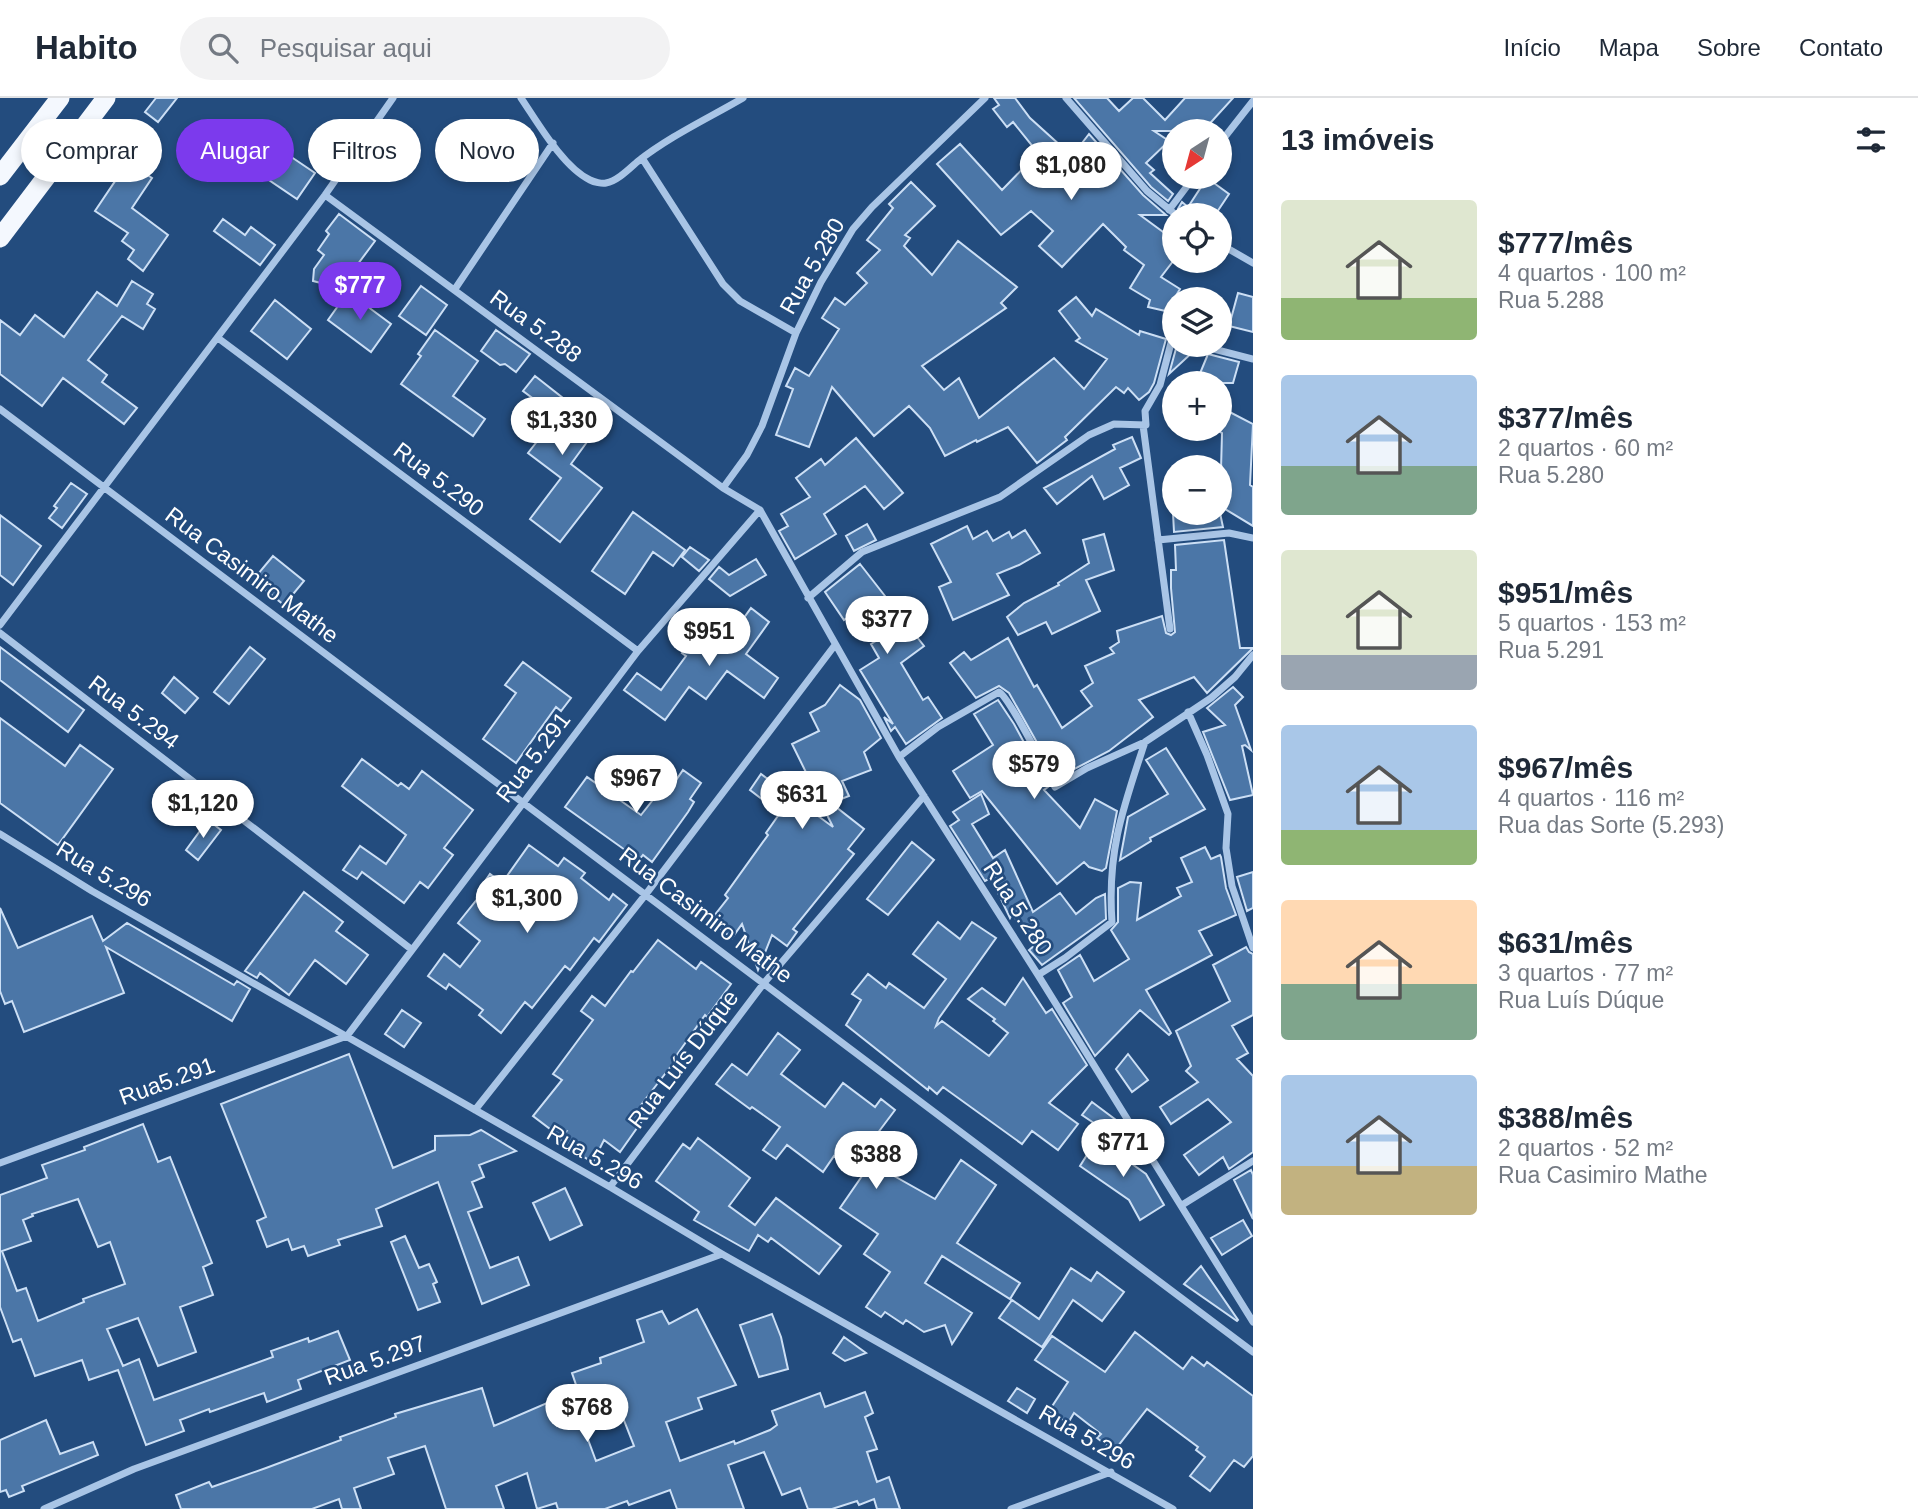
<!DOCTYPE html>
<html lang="pt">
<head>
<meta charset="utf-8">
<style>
  :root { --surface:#fff; --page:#f2f2f3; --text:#1f2937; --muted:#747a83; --line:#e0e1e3; --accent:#7c3aed }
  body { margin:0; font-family:Helvetica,sans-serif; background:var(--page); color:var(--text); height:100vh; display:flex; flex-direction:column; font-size:26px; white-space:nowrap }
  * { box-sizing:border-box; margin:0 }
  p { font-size:23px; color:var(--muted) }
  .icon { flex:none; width:38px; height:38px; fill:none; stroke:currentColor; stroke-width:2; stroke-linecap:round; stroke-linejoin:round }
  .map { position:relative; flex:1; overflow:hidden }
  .sheet { display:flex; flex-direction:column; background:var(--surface); width:665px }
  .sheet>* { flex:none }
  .banner { position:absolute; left:21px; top:21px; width:665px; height:63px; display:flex; gap:14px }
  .needle { width:46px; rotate:216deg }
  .tools { position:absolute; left:1162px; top:21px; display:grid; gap:14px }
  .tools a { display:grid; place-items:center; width:70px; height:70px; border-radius:50%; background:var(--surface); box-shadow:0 4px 10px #0003; font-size:35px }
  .price { position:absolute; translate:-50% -60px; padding:0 16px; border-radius:24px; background:#fff; color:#222; font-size:23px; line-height:46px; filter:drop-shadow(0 2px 4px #0008) }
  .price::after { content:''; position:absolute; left:50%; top:42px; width:21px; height:16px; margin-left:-10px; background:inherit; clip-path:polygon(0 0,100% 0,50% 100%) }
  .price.active { background:var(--accent); color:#fff }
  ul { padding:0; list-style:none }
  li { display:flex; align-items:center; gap:21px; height:175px; padding:0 28px }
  li span { display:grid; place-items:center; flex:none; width:196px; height:140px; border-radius:7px; color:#555 }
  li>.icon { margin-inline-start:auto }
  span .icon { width:84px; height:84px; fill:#fffc; stroke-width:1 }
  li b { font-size:30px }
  h2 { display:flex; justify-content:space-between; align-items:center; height:84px; padding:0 28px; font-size:30px }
  .tag { padding:0 24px; border-radius:32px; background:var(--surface); box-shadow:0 4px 10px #0003; font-size:24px; line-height:63px }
  .tag.active { background:var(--accent); color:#fff }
  header { display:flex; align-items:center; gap:42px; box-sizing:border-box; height:98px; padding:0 35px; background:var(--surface); border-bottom:2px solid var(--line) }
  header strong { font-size:33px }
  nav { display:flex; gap:38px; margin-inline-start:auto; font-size:24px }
  .search { width:490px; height:63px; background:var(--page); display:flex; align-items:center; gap:18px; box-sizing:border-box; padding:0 24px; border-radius:38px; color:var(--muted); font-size:26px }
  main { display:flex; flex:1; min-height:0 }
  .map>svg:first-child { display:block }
</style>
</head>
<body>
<header>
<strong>Habito</strong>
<div class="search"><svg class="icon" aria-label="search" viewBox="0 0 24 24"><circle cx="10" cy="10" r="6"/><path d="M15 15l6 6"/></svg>Pesquisar aqui</div>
<nav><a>Início</a><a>Mapa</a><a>Sobre</a><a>Contato</a></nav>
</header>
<main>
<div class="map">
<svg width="1253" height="1411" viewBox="0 0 1253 1411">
  <rect width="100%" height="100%" fill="#234c7e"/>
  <path fill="#4b76a7" stroke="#ccdff5" stroke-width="2" fill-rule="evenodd" d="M156,0h21l-19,24 -13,-10z
    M994,0h21l15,20 42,38 17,-22 54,61 23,20h-26l34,25v20l-13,17 19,12 -6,10v14l-26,-6 2,-7 -20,-12 14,-23 -20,-15 2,-3 -23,-23 -41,43 -23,-21 14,-15 -22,-20 -30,24 -64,-71 23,-20 42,46 36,-37 -25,-31 -6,5 -14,-18 6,-4z
    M1074,0h33l12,13 14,-13h10l22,22 20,-22h48l-30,33h-49l15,10 -23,22 8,7 -4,3 23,21 -5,7 -17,-14z
    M278,50l37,25 -18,26 -37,-25z
    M128,64l24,16 -20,30 36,27 -25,36 -15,-12 6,-9 -12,-9 6,-8 -33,-22z
    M1207,80l22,16 -14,21h-33l-4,-6 4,-7 6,5z
    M911,84l24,24 -30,29 5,3 -6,8 28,29 26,-34 59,46 -16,16 5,5 -84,58 22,24 15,-12 20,40 75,-60 30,31 23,-30 -31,-18 4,-3 -21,-27 17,-14 16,19 4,-7 43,26 1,-4 26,8 -12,44 -5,9 -10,8 -11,-12 -4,5 -8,-6 -51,50 2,3 -30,23 -29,-36 -31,15 -1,-2 -31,16 -15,-28 -21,-22 -35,30 -42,-49 -23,60 -33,-12 17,-46 -7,-3 9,-18 14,8 30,-47 -17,-11 13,-20 10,7 22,-22 -10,-10 23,-23 -13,-10 26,-32 -4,-4z
    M339,116l36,27 -35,47 -27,-7 1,-12 10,-14 -6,-5 11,-16 -3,-3z
    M223,121l22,16 6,-8 24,18 -15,20 -46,-34z
    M132,183l21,13 -6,10 8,5 -12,20 -21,-13 -34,44 19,15 -5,7 35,26 -13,16 -61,-46 -21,28 -42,-32v-54l20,15 15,-20 29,22 33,-45 20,14z
    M421,188l26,19 -21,30 -27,-19z
    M348,194l43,32 -20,28 -43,-32z
    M1238,195l15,4v35l-24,-6z
    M275,202l36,29 -24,30 -36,-28z
    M435,232l43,31 -25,35 32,23 -12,17 -72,-52 20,-28 -3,-2z
    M496,232l34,24 -14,18 -11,-8 -5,1 -19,-14z
    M1177,247h8l10,5 -26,24z
    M1208,256l31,8 -6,21h-37z
    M535,278l37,29 4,-5 27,20 -32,44 31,24 -42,54 -30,-23 31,-41 -33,-25 18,-23 -21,-17 10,-13 -12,-9z
    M1220,309l33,17 -3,61 3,2v39l-33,-20 2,-73 -2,-1z
    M1132,339l9,21 -21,10 9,17 -25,14 -12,-23 -35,28 -13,-16 71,-39 -2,-4z
    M856,340l47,55 -19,16 -19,-23 -41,28 12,20 -41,25 -16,-28 9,-5 -7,-12 29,-17 -14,-19 25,-19 4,6z
    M71,385l16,11 -25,34 -13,-10 8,-10 -3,-2z
    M633,414l52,38 -12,16 -20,-14 -28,42 -33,-23z
    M1173,415h47l3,14 -49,5z
    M0,417l41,31 -28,39 -13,-10z
    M867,426l9,16 -22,11 -8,-15z
    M967,428l6,13 14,-8 6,10 16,-9 3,6 13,-8 15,23 -21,12 -22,9 12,21 -56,25 -14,-33 12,-5 -20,-38z
    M1104,436l10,36 -28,10 14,31 -48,23 -6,-12 -28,13 -11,-18 17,-14 35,-18 -1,-2 31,-20 -6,-23z
    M1224,442l16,108h13l-46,45 -13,-16 -55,23 14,17 -44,34 -52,27 -48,-85 -10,-7 -23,12 -26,-35 14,-11 7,8 37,-22 26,49 3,-2 25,43 30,-22 -11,-15 12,-8 -8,-17 29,-13 -4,-5 9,-6 -2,-11 45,-15 4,17 5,2 4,-3 -4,-44v-18h5l-1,-25z
    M690,449l19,13 -10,11 -17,-14z
    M273,458l31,25 -20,24 -31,-25z
    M756,461l10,16 -36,21 -21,-17 10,-12 10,8z
    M860,466l64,82 -23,17 22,37 5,-3 14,21 -36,26 -11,-17 -4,4 -7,-14 9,7 -33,-54 19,-12 -8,-14 20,-12 -22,-29 -25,17 -19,-28z
    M751,510l18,14 -23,32 32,24 -14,20 -37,-27 -21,28 -17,-12 -24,33 -41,-30 13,-17 24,17 25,-34 -4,-3 20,-26 23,17z
    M0,549l84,63 -16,22 -68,-52z
    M250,549l15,12 -36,45 -15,-12z
    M523,564l48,36 -10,13 -5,-4 -40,56 -33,-24 33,-46 -11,-8z
    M174,579l24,21 -13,15 -23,-20z
    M840,587l20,15 21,38 -17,14 7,18 -29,11 7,15 -18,7 33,26 -16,20 6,5 -61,75 4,3 -10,14 -15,-11 -14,35 -16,-46 -10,14 -22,-17 18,-23 -3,-3 43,-60 -2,-2 14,-20 -30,-23 11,-16 72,53 -41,-83 27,-13 -9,-18 15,-8z
    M1233,589l10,10 -8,8 16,45 -6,-5 -3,1 11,49 -23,5 -27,-68 22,-7 -18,-17z
    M998,602l16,24 34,63 -4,3 36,38 15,-29 22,12 -11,57 -4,3 -13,-4 -5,-5 -27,22 -75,-93 -12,7 -17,-27 40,-26 -19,-31z
    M0,620l65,48 15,-21 33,24 -55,76 -58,-42z
    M1166,650l39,61 -55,29 1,3 -31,19 8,-43 40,-23 -22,-34z
    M362,661l36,27 3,-3 8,6 13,-18 51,39 -29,38 9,7 -25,33 -8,-6 -16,21 -42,-31 -5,7 -14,-9 17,-24 26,18 20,-29 -64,-49z
    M683,672l18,13 -11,16 4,3 -6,10 -36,50 -9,-7 -4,5 -74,-53 22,-30 54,38 26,-33 5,4z
    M981,696l8,20 -17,10 21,34 12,-8 28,62 27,-19 16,21 20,-16 9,-4 1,25 -64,46 -13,-15 6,-5 -23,-31 -2,4 -19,-40 -6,3 -35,-55 9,-6 -6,-8z
    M208,722l13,10 -23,30 -12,-10z
    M912,744l22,18 -46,55 -21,-16z
    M529,747l29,21 6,-8 21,15 -4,5 28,22 4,-6 14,11 -28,37 -5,-4 -24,32 -5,-4 -33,42 -7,-6 -24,31 -22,-18 4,-5 -34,-26 -3,5 -18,-13 16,-22 16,13 20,-26 -22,-18 24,-30 -3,-3 11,-16 12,9z
    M1205,749l6,12 9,-4 1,2 5,31 10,27 -37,16 13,24 -66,35 25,43 -2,2 -29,-25 -45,46 -32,-53 9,-6 -14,-27 22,-15 14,26 35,-22 -18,-29 7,-8v-34l12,-6 11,1 -4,37 44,-24 -4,-8 15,-6 -11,-24z
    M1253,774v36l-6,3 -10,-34z
    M304,794l39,30 -7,9 32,24 -22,29 -31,-24 -26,35 -29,-22 -3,5 -12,-7z
    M0,810l18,40 74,-32 11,25 24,-18 107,62 3,-4 13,8 -18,32 -126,-74 18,46 -100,39 -12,-31 -7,3 -5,-13z
    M938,824l22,17 12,-17 24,16 -57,80 -3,8 6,-5 47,35 19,-23 -15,-12 2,-2 -27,-20 14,-11 23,17 18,-27 23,35 6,-4 35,56 -38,38 29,21 -20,26 -26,-19 -10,13 -79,-57 -6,7 -8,-7 -1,3 -82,-65 15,-25 -9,-6 16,-20 18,14 3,-5 35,25 22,-29 -33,-25z
    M658,842l38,29 5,-7 30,22 -24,33 -2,-2 -31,44 1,2 -34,44 8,6 -29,41 -16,-12 -11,22 -34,-18 7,-12 -8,3 -25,-19 29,-36 -9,-6 40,-54 -12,-9 11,-15 13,10 26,-35 2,1z
    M1246,849l3,5 4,2v61l-21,11 16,27 -11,6 16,17v76l-24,17 -6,-12 -24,18 -15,-20 47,-33 -23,-23 -37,25 -11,-17 38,-25 -12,-11 5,-5 -15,-35 54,-30 -17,-36z
    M402,912l19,13 -17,24 -19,-13z
    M778,935l22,17 -19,24 44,33 18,-24 32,24 6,-8 14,11 -30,40 18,15 -3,3 55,31 26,-39 35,25 -39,58 63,40 -10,16 -68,-43 -17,27 47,30 -20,31 -7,-19 -21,7 -18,-12 -3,4 -18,-12 -4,5 -15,-10 24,-35 -26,-18 14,-20 -38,-26 22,-32 -28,-20 -11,16 -36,-27 -11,14 -13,-9 17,-23 -28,-20 -2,2 -34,-25 16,-20 15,11z
    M349,956l44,114 42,-18v-14l35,-1 11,-5 35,21 -37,14 5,12 -12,5 10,25 -14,5 22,56 28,-11 11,28 -47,19 -44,-122 -62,27 6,17 -44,14 2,5 -32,11 -4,-10 -12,4 -4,-11 -21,8 -10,-26 9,-4 -45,-113z
    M1128,956l20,26 -16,12 -16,-23z
    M1092,1004l32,24 9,14 -5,6 -46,-31z
    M143,1026l15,38 12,-5 42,106 -9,4 10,28 -33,12 16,45 -38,14 -20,-48 -31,11 16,37 16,-7 15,41 119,-43 -2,-6 37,-13 1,4 29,-11 12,29 -52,20 3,9 -34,13 -3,-9 -54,19 -1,-3 -29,11 4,11 -38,14 -28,-75 -29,10 -7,-20 -47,16 -14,-37 -8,3 -13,-35v-112l47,-17 -5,-13 43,-15 -1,-3zM78,1101l20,48 12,-5 15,42 -42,15 1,3 -46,19 -12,-33 -9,3 -15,-40 29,-10 -8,-21 10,-4 -1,-2z
    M698,1040l52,40 -21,28 26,19 21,-27 65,48 -22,28 -48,-36 -3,4 -10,-7 -9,16 -55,-31 5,-8 -43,-31 27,-37 7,5z
    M1097,1041l49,35 18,31 -24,15 -11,-20 -49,-34z
    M1251,1072l2,5v44l-19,-39z
    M565,1090l17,37 -32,15 -17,-37z
    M1243,1122l9,16 -30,19 -11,-17z
    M405,1138l14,32 10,-4 8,18 -4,2 7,18 -22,8 -27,-68z
    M1201,1168l37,54 -1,1 -53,-37z
    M1071,1170l20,13 6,-9 27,20 -22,29 -29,-21 -31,47 -43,-29 13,-18 27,19z
    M697,1211l39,76 -38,13 4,11 -36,13 14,39 54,-20 1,3 35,-14 7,-5 -5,-14 48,-18 5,14 40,-15 8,21 -8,4 12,32 -10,3 10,30 12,-5 11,32h-23l-3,-10 -15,6 -2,-4 -25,8h-24l-8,-21 -18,7 -18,-43 -36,13 16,44h-67l-7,-19 -41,15 -2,-4 -22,8h-47l-2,-6 -19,6 -10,-36 -31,13 8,23h-58l-21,-63 -37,12 6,16 -40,14 7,21h-19l-3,-10 -27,10h-131l-5,-14 33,-13 3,5 54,-19 75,-28 -1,-3 56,-20 -1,-3 87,-26 12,38 53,-23 10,23 23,-8 16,43 38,-15 -18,-46 -31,11 -13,-38 29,-10 -1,-5 44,-16 -7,-22 25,-9 7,13z
    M772,1216l9,23 7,32 -29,8 -19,-52z
    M1135,1234l48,37 9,-12 12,9 3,-4 46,34v60l-9,11 -10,-7 -24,31 -20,-15 15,-19 -9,-7 2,-3 -51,-38 -33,42 -17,-13 4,-4 -27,-21 -6,10 -19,-12 19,-29 -33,-22 17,-24 53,36z
    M844,1239l22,16 -21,8 -12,-8z
    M1017,1290l18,11 -8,14 -19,-12z
    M46,1322l14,34 33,-12 5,13 -76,31 2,5 -15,6 -3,-7 -6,2v-52z"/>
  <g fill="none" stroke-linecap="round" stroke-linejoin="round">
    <path stroke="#a9c5e6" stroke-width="7" d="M521,0c17,25 42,69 69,82 4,2 12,4 16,3 11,-2 22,-13 31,-21 33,-26 70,-43 106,-64
      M1066,0l81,93 29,24
      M1220,45l33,-42
      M642,60l81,126 17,17 56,32
      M325,97l398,293 37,22
      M1169,112l25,-33
      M1220,146l33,19
      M455,191l98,-146
      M218,240l420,313
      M1198,247l55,14
      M0,311l1253,943
      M1143,327l27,204
      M723,390l24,-33 15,-29 34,-93 25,-51 32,-53 19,-22 113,-109
      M760,412l139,247 139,218 215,347
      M1158,442l71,-7 24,5
      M808,500l54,-46 138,-55 89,-62 25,-11 32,1 -1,-14 15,-26 11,-42 3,-4
      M0,527l325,-430 68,-97
      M0,535l411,316
      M1188,614l19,43 21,59 -2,34 6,38 21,62
      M899,659l39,-30 61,-35c11,6 47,79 56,95l32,-19 58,-26 66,-44 24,-21 18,-22
      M0,736l92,57 518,296 112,67 451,255
      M1038,877l27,-17 47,-36c-5,-71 11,-114 33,-180
      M475,1012l171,-216 189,-249
      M0,1065l347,-127 291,-385 122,-141
      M610,1089l154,-204 160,-187
      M1182,1107l71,-44
      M44,1411l90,-40 588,-215
      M1011,1411l100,-37"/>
    <path stroke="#f4f8fe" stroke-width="19" d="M0,78l60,-78
      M0,140l106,-140"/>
  </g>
  <g text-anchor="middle" stroke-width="5" stroke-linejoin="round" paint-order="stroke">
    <g font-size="23" fill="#fff" stroke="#234c7e">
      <text transform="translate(812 168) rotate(-60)" y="8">Rua 5.280</text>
      <text transform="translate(536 228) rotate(36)" y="8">Rua 5.288</text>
      <text transform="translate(439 381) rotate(37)" y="8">Rua 5.290</text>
      <text transform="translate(252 477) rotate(37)" y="8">Rua Casimiro Mathe</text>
      <text transform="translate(134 614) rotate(37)" y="8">Rua 5.294</text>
      <text transform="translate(533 659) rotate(-53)" y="8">Rua 5.291</text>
      <text transform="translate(104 776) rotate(31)" y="8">Rua 5.296</text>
      <text transform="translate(1018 810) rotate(57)" y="8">Rua 5.280</text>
      <text transform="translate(706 817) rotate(37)" y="8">Rua Casimiro Mathe</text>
      <text transform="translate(683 961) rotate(-53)" y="8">Rua Luís Dúque</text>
      <text transform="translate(167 983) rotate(-20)" y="8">Rua5.291</text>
      <text transform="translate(595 1059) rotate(30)" y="8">Rua 5.296</text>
      <text transform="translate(375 1262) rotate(-20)" y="8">Rua 5.297</text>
      <text transform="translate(1087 1339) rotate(30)" y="8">Rua 5.296</text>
    </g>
  </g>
</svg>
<div class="tools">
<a><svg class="needle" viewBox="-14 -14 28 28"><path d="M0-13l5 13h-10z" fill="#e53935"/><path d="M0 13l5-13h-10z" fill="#747a83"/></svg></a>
<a><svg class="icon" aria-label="locate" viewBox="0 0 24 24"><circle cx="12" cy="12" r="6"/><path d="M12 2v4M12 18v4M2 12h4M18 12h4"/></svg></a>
<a><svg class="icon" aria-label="layers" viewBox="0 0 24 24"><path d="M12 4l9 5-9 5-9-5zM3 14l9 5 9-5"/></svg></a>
<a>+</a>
<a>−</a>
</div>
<b class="price" style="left:1071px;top:104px">$1,080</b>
<b class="price active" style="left:360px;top:224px">$777</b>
<b class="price" style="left:562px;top:359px">$1,330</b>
<b class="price" style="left:887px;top:558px">$377</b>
<b class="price" style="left:709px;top:570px">$951</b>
<b class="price" style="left:1034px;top:703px">$579</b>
<b class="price" style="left:636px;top:717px">$967</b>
<b class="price" style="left:802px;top:733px">$631</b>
<b class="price" style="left:203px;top:742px">$1,120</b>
<b class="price" style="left:527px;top:837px">$1,300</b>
<b class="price" style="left:1123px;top:1081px">$771</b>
<b class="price" style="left:876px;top:1093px">$388</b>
<b class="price" style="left:587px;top:1346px">$768</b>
<div class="banner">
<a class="tag">Comprar</a>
<a class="tag active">Alugar</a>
<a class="tag">Filtros</a>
<a class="tag">Novo</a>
</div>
</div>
<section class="sheet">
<h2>13 imóveis<svg class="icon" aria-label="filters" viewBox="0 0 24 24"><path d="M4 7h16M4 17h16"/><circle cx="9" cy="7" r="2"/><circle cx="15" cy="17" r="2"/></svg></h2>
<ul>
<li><span style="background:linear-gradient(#dfe7d0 70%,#8fb573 0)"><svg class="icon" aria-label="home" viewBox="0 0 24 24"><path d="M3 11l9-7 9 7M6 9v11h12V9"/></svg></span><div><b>$777/mês</b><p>4 quartos · 100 m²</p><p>Rua 5.288</p></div></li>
<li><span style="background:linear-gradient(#a9c7e8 65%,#7fa58c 0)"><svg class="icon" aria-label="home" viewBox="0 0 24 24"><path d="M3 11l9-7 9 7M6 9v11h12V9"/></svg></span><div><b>$377/mês</b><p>2 quartos · 60 m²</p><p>Rua 5.280</p></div></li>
<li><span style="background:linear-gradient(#dfe7d0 75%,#9aa5b1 0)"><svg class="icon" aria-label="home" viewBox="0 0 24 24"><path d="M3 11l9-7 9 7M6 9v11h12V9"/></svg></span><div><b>$951/mês</b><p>5 quartos · 153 m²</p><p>Rua 5.291</p></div></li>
<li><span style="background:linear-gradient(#a9c7e8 75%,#8fb573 0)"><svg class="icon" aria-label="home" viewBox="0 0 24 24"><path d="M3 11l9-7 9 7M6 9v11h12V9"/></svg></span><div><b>$967/mês</b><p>4 quartos · 116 m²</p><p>Rua das Sorte (5.293)</p></div></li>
<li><span style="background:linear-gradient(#ffd9b3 60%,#7fa58c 0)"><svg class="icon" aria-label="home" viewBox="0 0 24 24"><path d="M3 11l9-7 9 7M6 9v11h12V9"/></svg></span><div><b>$631/mês</b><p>3 quartos · 77 m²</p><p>Rua Luís Dúque</p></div></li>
<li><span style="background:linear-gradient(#a9c7e8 65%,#c2b280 0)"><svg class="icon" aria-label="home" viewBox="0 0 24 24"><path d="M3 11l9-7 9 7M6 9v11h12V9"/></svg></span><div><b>$388/mês</b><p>2 quartos · 52 m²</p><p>Rua Casimiro Mathe</p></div></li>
</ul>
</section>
</main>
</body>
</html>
